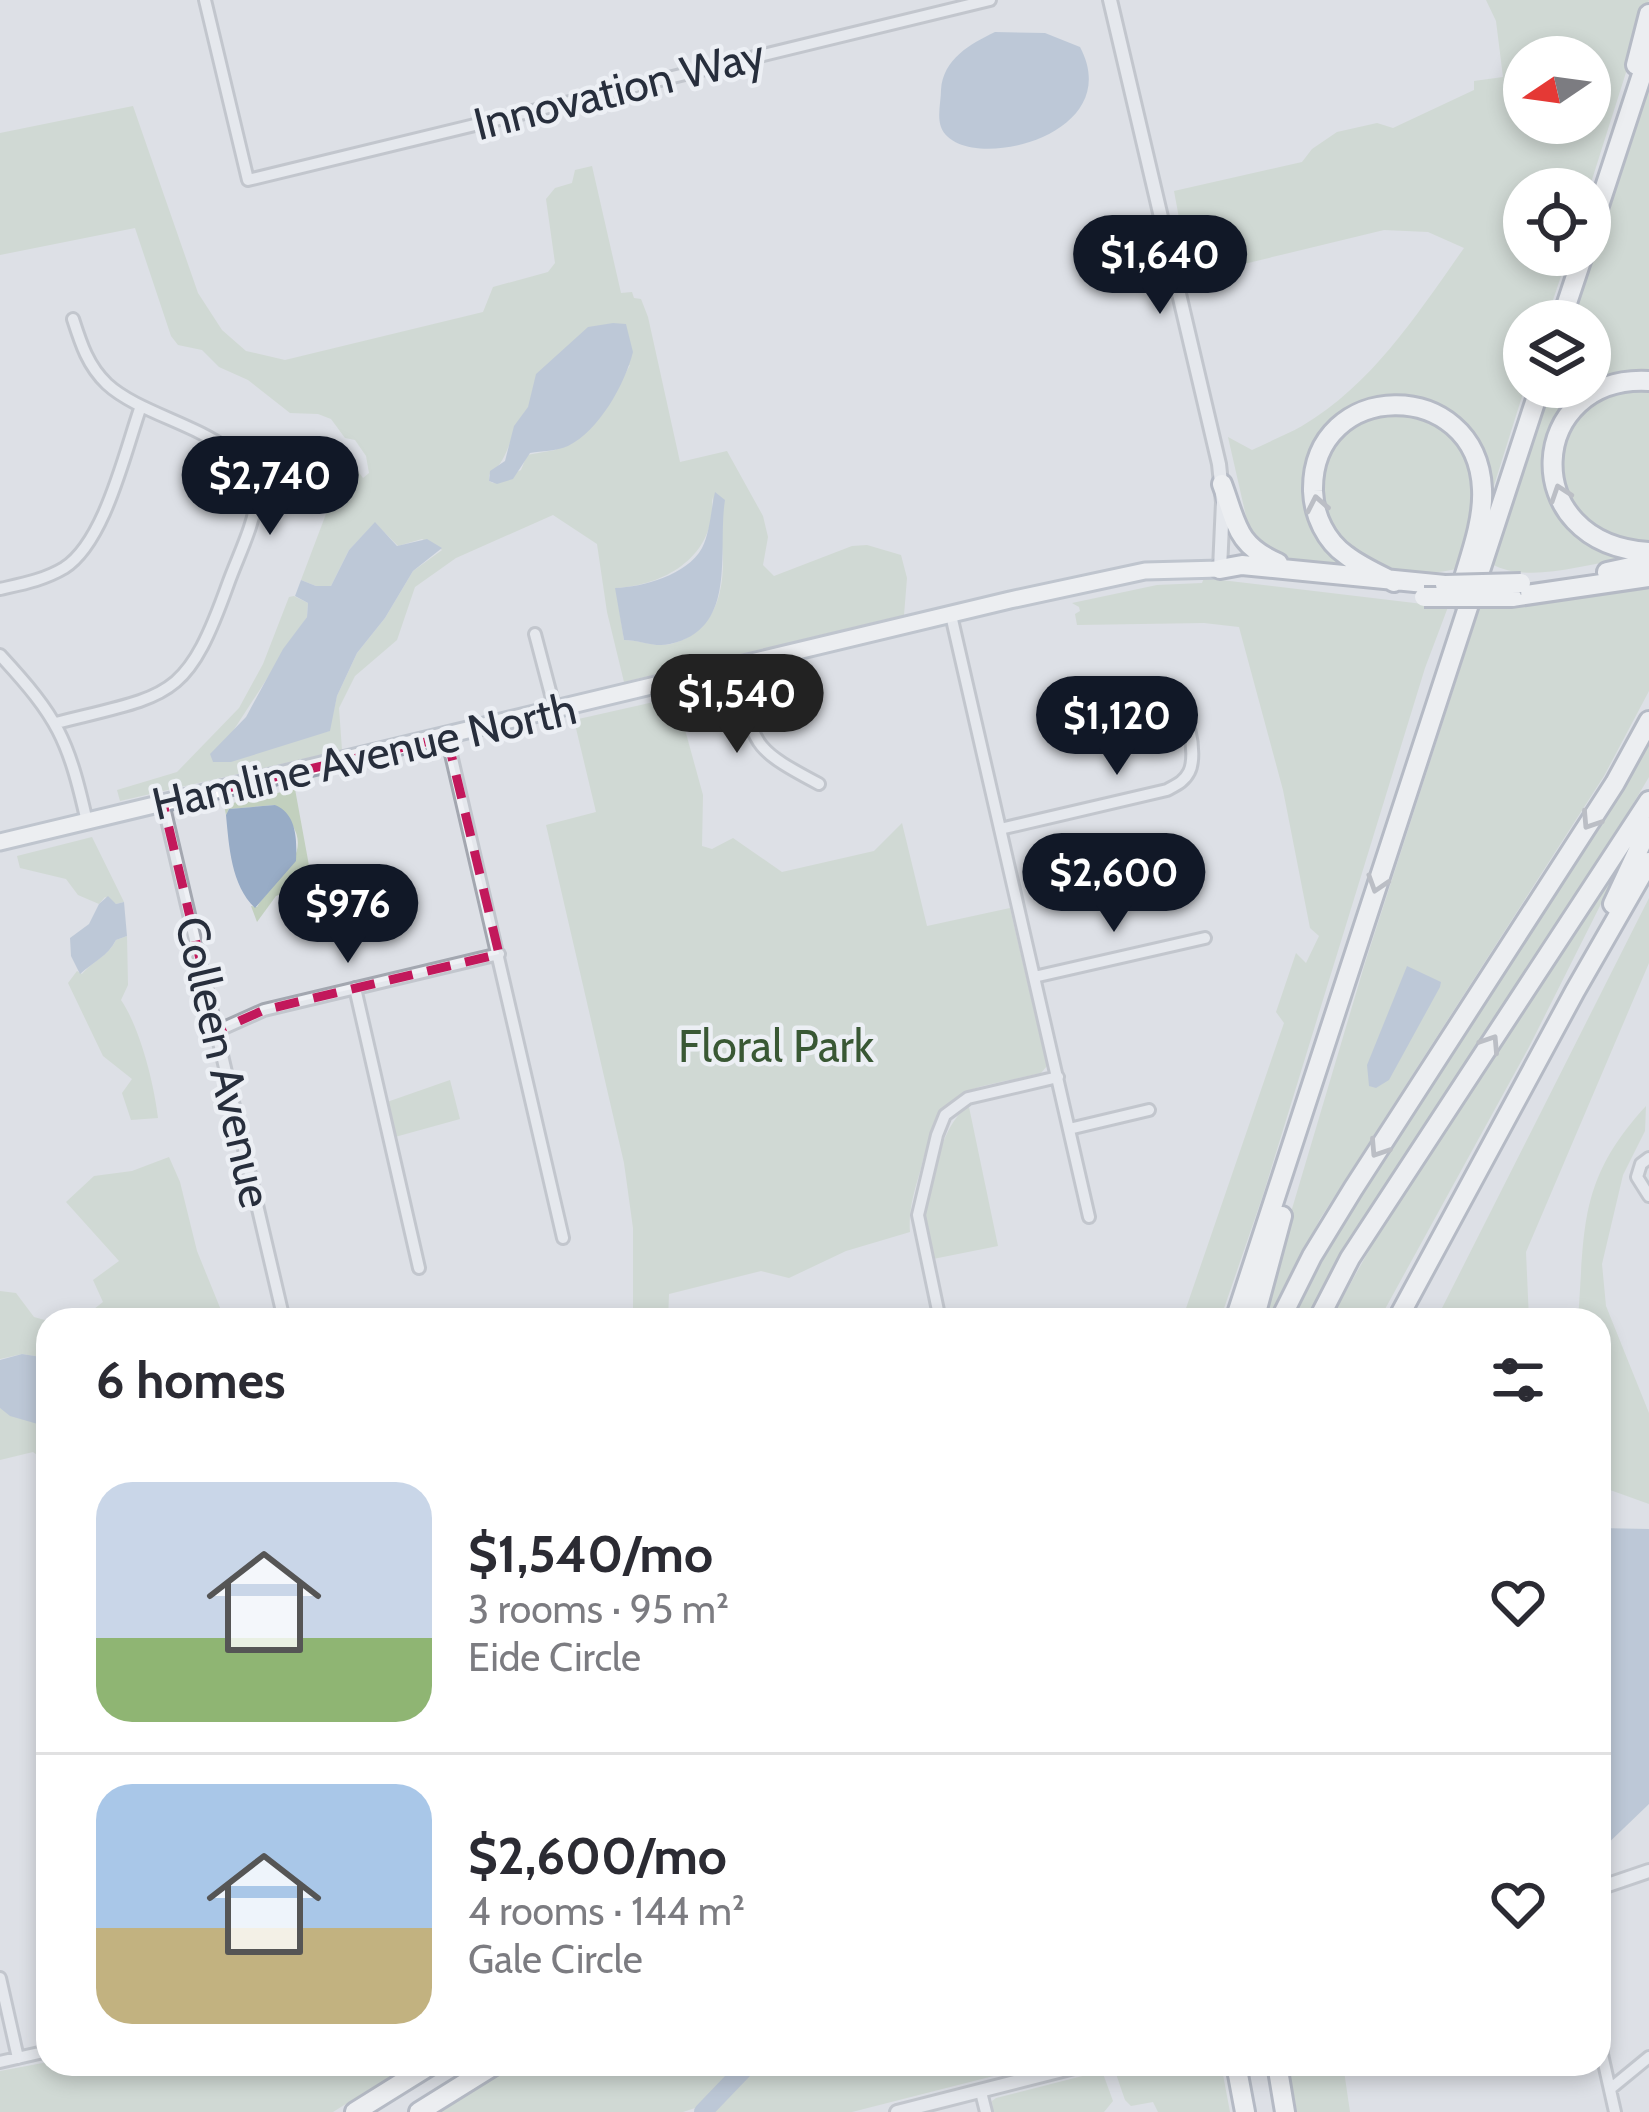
<!DOCTYPE html>
<html lang="en">
<head>
<meta charset="utf-8">
<style>
  :root { --surface:#fff; --page:#f2f2f3; --text:#2b2b33; --muted:#7c7c81; --line:#e1e1e2; --accent:#111827 }
  body { margin:0; font-family:Cabin,sans-serif; background:var(--page); color:var(--text); height:100vh; display:flex; flex-direction:column; font-size:45px; white-space:nowrap }
  * { box-sizing:border-box; margin:0 }
  p { font-size:39px; color:var(--muted) }
  .icon { flex:none; width:66px; height:66px; fill:none; stroke:currentColor; stroke-width:2; stroke-linecap:round; stroke-linejoin:round }
  .map { position:relative; flex:1; overflow:hidden }
  .panel { position:absolute; left:36px; top:1308px; width:1575px; height:768px; display:flex; flex-direction:column; background:var(--surface); border-radius:36px; box-shadow:0 6px 18px #0003 }
  .panel>* { flex:none }
  .needle { width:78px; rotate:257deg }
  .fabs { position:absolute; left:1503px; top:36px; display:grid; gap:24px }
  .fabs a { display:grid; place-items:center; width:108px; height:108px; border-radius:50%; background:var(--surface); box-shadow:0 6px 18px #0003; font-size:60px }
  .price { position:absolute; translate:-50% -102px; padding:0 27px; border-radius:42px; background:var(--accent); color:#fff; font-size:39px; line-height:78px; filter:drop-shadow(0 3px 6px #0008) }
  .price::after { content:''; position:absolute; left:50%; top:72px; width:36px; height:27px; margin-left:-18px; background:inherit; clip-path:polygon(0 0,100% 0,50% 100%) }
  .price.on { background:#222; color:#fff }
  ul { padding:0; list-style:none }
  li { display:flex; align-items:center; gap:36px; height:300px; padding:0 60px }
  li+li { border-top:3px solid var(--line) }
  li span { display:grid; place-items:center; flex:none; width:336px; height:240px; border-radius:36px; color:#555 }
  li>.icon { margin-inline-start:auto }
  span .icon { width:144px; height:144px; fill:#fffc; stroke-width:1 }
  li b { font-size:51px }
  h2 { display:flex; justify-content:space-between; align-items:center; height:144px; padding:0 60px; font-size:51px }
  .map>svg:first-child { display:block }
</style>
</head>
<body>
<div class="map">
<svg width="1649" height="2112" viewBox="0 0 1649 2112">
  <rect width="100%" height="100%" fill="#dde0e6"/>
  <path fill="#c2d0be" fill-rule="evenodd" d="M1486,0h163l-60,189h-65v66h44l-22,66h-22l1,66 -34,108 -5,-13 -50,-74 -87,4 -41,74 47,83 -81,-11 -26,-33 -20,-88 24,13c16,-8 34,-15 50,-24 71,-42 116,-113 162,-178l-36,-16 -44,-2 -194,47 -16,-86 128,-29 10,-13 25,-17 40,-9 16,5 81,-38v-9l29,-4 -7,-56zM1524,57h66v66h-66z
    M1649,83v293l-72,21c-7,22 -30,73 -28,93 4,31 39,56 67,65v5c-36,6 -91,23 -124,4l58,-177h40v-66h-18z
    M133,106l65,187 24,37 24,21 39,9 198,-48 10,-25 55,-15 7,-9 -9,-64 9,-11 17,-5 3,-13 17,-4 29,127 11,-1 2,6 7,1 7,18 32,145 47,-11 36,65 5,21 -5,28 11,11 78,-30 15,-1 34,10 6,23 -3,37 -280,67 -17,-70 -10,-68 -44,-29 -97,43 -41,29 -18,53 -42,36 -16,32 3,42 -222,51 -3,-11 60,-18 62,-64 24,-44 26,-67 5,-1 14,7 -1,14 -74,114 67,7 29,-7 8,-35 20,-43 28,-35 28,-47 29,-21 -20,-11 -24,7 -23,-23 -26,27 -18,36h-15l-15,-6 25,-66 24,-34 1,-13 3,-1 9,12 6,-5 -3,-17 -11,-16 -10,-2 -14,-19 -13,-5 -28,-1 -42,-33 -29,-13 -17,-17 -24,-5 -7,-9 -36,-108 -135,27v-122zM630,365l-24,44 -51,41 -28,5 -6,15 -28,13 -4,-2v-6c23,-18 19,-42 37,-64 10,-13 84,-38 104,-46zM712,497c16,51 23,130 -41,147 -14,4 -32,-4 -47,-4l-8,-52c52,-3 101,-34 96,-91z
    M1626,386h23v160l-42,-6 -41,-38 -7,-55 15,-32z
    M1393,409c11,3 26,3 37,8 63,26 44,101 30,151 -25,6 -57,9 -82,-1 -56,-21 -77,-89 -36,-135 11,-12 36,-17 51,-23z
    M1204,578l244,29 -23,61 -162,527 -43,125h-38l102,-297 -8,-11 20,-59 10,10 13,-27 -9,-8 -27,-138 -44,-163 -35,-4 -127,2 -2,-11 5,-3 -1,-4 -7,-4 85,-18 45,-2z
    M1649,585v106l-45,85 -284,443 -52,101h-9l106,-357 115,-356 94,-8z
    M676,697l27,98 -1,51 10,3 21,-11 49,34 92,-21 28,-28 25,103 83,-18 37,158 -6,7c-80,19 -97,9 -120,95 -6,21 -13,42 -11,64l-64,19 -57,27 -28,-7 -92,23 -1,26h-35v-92l-9,-65 -78,-338 50,-13 -22,-92z
    M1649,745v32l-31,52 -259,397 -51,94h-19c101,-202 244,-382 360,-575z
    M295,789l17,93 -36,14 -19,26 -6,-16 6,1c24,-38 68,-57 18,-102l-46,4 -3,6 -2,-10z
    M92,837l32,65 -8,2 -11,-7 -6,7 -21,-9 -12,-16 -46,-11 -3,-12z
    M1611,877l3,1 -85,169 -150,273h-49l51,-91z
    M1649,898v65l-123,289 3,68h-93z
    M127,936l1,49 -7,15c19,28 33,83 37,118l-27,2 -9,-27 10,-14 -29,-23 -35,-73 9,-12 5,3c12,-14 26,-18 34,-34z
    M450,1080l10,39 -65,18 -8,-35z
    M1646,1106l-1,25 -22,44 -21,89 4,42 43,107v91l-50,-18v-166h-21c7,-93 0,-140 68,-214z
    M969,1107l29,139 -65,13c-3,-15 -9,-33 -7,-48 4,-28 17,-92 43,-104z
    M169,1157l11,25 17,69 28,69h-145l23,-18 -10,-22 26,-19 -53,-59 28,-26 38,-5z
    M0,1291l16,2 18,24 14,4v37l-26,-4 -22,5z
    M0,1408l48,19v36l-15,-11 -33,8z
    M48,2062v2h362l-77,48h-333v-41z
    M517,2064h524l-189,48h-155l-2,-4 -12,4h-244z
    M1122,2064h99l9,48h-72l-5,-10 -22,4 -6,-6 -10,-29z
    M1288,2064h55l7,48h-53z
    M1102,2071l11,30 -9,11h-111l-1,-11 4,-3z"/>
  <path fill="#98acc6" d="M995,32l50,1 35,14c49,92 -121,129 -139,80 -4,-11 0,-26 0,-37 2,-31 29,-46 54,-58z
    M613,323l13,1 7,28c-8,32 -34,79 -65,94 -12,5 -26,5 -38,7l-17,26 -16,5 -8,-3 1,-10 15,-10 9,-35 14,-19 8,-33 52,-47z
    M715,492l10,8c-8,51 14,129 -55,144 -15,4 -31,-4 -46,-4l-9,-52c28,-1 72,-13 87,-40 8,-15 9,-39 13,-56z
    M375,522l22,24 30,-7 15,9 -29,23 -28,47 -28,35 -20,43 -7,35 -99,31h-18l-3,-8 36,-37 37,-68 24,-32 1,-14 -13,-7 6,-16 15,6h15l18,-36z
    M275,805c22,9 22,35 21,56l-41,47c-24,-23 -26,-62 -29,-93l3,-6z
    M108,896l8,8 8,-2 3,34 -11,4c-8,16 -23,22 -36,34l-9,-18 -1,-18 19,-14 10,-20z
    M1407,966l34,16 -1,5 -51,93 -13,8 -7,-2 -2,-21z
    M22,1354l26,4v69l-38,-11 -10,-8v-48z
    M1599,1528l50,1v275l-50,48z"/>
  <g fill="none" stroke-linecap="round" stroke-linejoin="round">
    <path stroke="#98acc6" stroke-width="18" d="M703,2112l46,-48"/>
    <g stroke="#a3a7b0" stroke-width="16">
      <path id="minor" d="M205,0l43,180 742,-180
        M0,589c22,-5 44,-9 64,-21 41,-26 61,-117 77,-162
        M951,615l138,602
        M535,634l20,76
        M0,655c58,63 68,83 87,167
        M737,667c19,77 8,78 82,117
        M56,723c115,-29 130,-22 172,-139 10,-28 26,-58 29,-88 -6,-64 -108,-73 -150,-112 -19,-18 -26,-40 -34,-65
        M447,737l116,501
        M163,803l121,517
        M1000,829l167,-39c9,-5 17,-8 22,-18 9,-17 -1,-71 -22,-76 -11,-3 -26,3 -38,6
        M1034,977l171,-39
        M355,988l64,280
        M217,1031l47,-21 235,-56
        M1069,1129l80,-19
        M1649,1158l-8,6 -4,13 12,19
        M940,1320l-22,-105 19,-80 8,-20 23,-17 90,-21
        M0,1978l18,80
        M1599,2041l16,71
        M0,2062l48,-11
        M1610,2089l39,-32
        M981,2092l5,20"/>
    </g>
    <g stroke="#a3a7b0" stroke-width="18">
      <path id="tertiary" d="M1110,0l109,464 4,38 -3,67
        M1599,1888l50,-17
        M897,2112l189,-48"/>
    </g>
    <g stroke="#9ca4b2" stroke-width="21">
      <path id="primary" d="M0,842l1010,-242 135,-29 75,-2"/>
    </g>
    <g stroke="#858d9d" stroke-width="24">
      <path id="motorway" d="M1636,65l13,-51
        M1590,233l59,-180
        M1561,321l22,-66
        M1649,381c-122,-7 -135,163 0,171
        M1222,484c15,40 14,61 56,79
        M1220,569l22,-4 203,20
        M1607,572l42,-9
        M1394,582c-16,-8 -34,-16 -48,-27 -20,-14 -32,-39 -33,-64 -2,-113 164,-115 169,-2 2,35 -15,75 -24,109
        M1512,597l137,-20
        M1613,904l36,-77
        M1235,1320l305,-933
        M1254,1320l28,-104
        M1280,1320l32,-64 41,-67 262,-406 34,-62
        M1318,1320l32,-62 299,-457
        M1397,1320l178,-329 74,-129
        M1236,2064l9,48
        M1277,2064l8,48
        M355,2112l77,-48
        M419,2112l77,-48"/>
    </g>
    <use href="#minor" stroke="#eff1f5" stroke-width="10"/>
    <use href="#tertiary" stroke="#eff1f5" stroke-width="12"/>
    <use href="#primary" stroke="#fff" stroke-width="15"/>
    <use href="#motorway" stroke="#fff" stroke-width="18"/>
    <g stroke="#858d9d" stroke-width="24" stroke-linecap="butt">
      <path id="motorway-bridge" d="M1445,585l76,-2
        M1424,597h88"/>
    </g>
    <use href="#motorway-bridge" stroke="#fff" stroke-width="18"/>
  </g>
  <defs><path id="oneway-chevron" d="M-2-3.5L2.5 0L-2 3.5" fill="none" stroke-width="1.6" stroke-linecap="round" stroke-linejoin="round" transform="scale(3)"/></defs>
  <g stroke="#93969e">
    <use href="#oneway-chevron" transform="translate(1560 493) rotate(-109)"/>
    <use href="#oneway-chevron" transform="translate(1317 504) rotate(-101)"/>
    <use href="#oneway-chevron" transform="translate(1590 821) rotate(123)"/>
    <use href="#oneway-chevron" transform="translate(1377 884) rotate(108)"/>
    <use href="#oneway-chevron" transform="translate(1491 1043) rotate(-57)"/>
    <use href="#oneway-chevron" transform="translate(1378 1149) rotate(123)"/>
  </g>
  <path d="M0 0H1649V2112H0ZM447,737l52,217 -235,56 -47,21 -54,-228z" fill="#dde0e6" fill-opacity=".55" fill-rule="evenodd"/>
  <path fill="none" stroke="#c2185b" stroke-width="9" stroke-dasharray="24 15" stroke-linejoin="round" d="M447,737l52,217 -235,56 -47,21 -54,-228z"/>
  <g text-anchor="middle" stroke-width="9" stroke-linejoin="round" paint-order="stroke">
    <g font-size="45" fill="#272e3c" stroke="#eceff4">
      <text transform="translate(619 89) rotate(-14)" y="16">Innovation Way</text>
      <text transform="translate(364 756) rotate(-13)" y="16">Hamline Avenue North</text>
      <text transform="translate(224 1062) rotate(77)" y="16">Colleen Avenue</text>
    </g>
    <g font-size="45" fill="#395834" stroke="#eceff4">
      <text x="776" y="1062">Floral Park</text>
    </g>
  </g>
</svg>
<div class="fabs">
<a><svg class="needle" viewBox="-14 -14 28 28"><path d="M0-13l5 13h-10z" fill="#e53935"/><path d="M0 13l5-13h-10z" fill="#7c7c81"/></svg></a>
<a><svg class="icon" aria-label="locate" viewBox="0 0 24 24"><circle cx="12" cy="12" r="6"/><path d="M12 2v4M12 18v4M2 12h4M18 12h4"/></svg></a>
<a><svg class="icon" aria-label="layers" viewBox="0 0 24 24"><path d="M12 4l9 5-9 5-9-5zM3 14l9 5 9-5"/></svg></a>
</div>
<b class="price" style="left:1160px;top:317px">$1,640</b>
<b class="price" style="left:270px;top:538px">$2,740</b>
<b class="price on" style="left:737px;top:756px">$1,540</b>
<b class="price" style="left:1117px;top:778px">$1,120</b>
<b class="price" style="left:1114px;top:935px">$2,600</b>
<b class="price" style="left:348px;top:966px">$976</b>
<section class="panel">
<h2>6 homes<svg class="icon" aria-label="filters" viewBox="0 0 24 24"><path d="M4 7h16M4 17h16"/><circle cx="9" cy="7" r="2"/><circle cx="15" cy="17" r="2"/></svg></h2>
<ul>
<li><span style="background:linear-gradient(#c9d6e8 65%,#8fb573 0)"><svg class="icon" aria-label="home" viewBox="0 0 24 24"><path d="M3 11l9-7 9 7M6 9v11h12V9"/></svg></span><div><b>$1,540/mo</b><p>3 rooms · 95 m²</p><p>Eide Circle</p></div><svg class="icon" aria-label="heart" viewBox="0 0 24 24"><path d="M12 20l-8-8c-3-5 5-10 8-4 3-6 11-1 8 4z"/></svg></li>
<li><span style="background:linear-gradient(#a9c7e8 60%,#c2b280 0)"><svg class="icon" aria-label="home" viewBox="0 0 24 24"><path d="M3 11l9-7 9 7M6 9v11h12V9"/></svg></span><div><b>$2,600/mo</b><p>4 rooms · 144 m²</p><p>Gale Circle</p></div><svg class="icon" aria-label="heart" viewBox="0 0 24 24"><path d="M12 20l-8-8c-3-5 5-10 8-4 3-6 11-1 8 4z"/></svg></li>
</ul>
</section>
</div>
</body>
</html>
